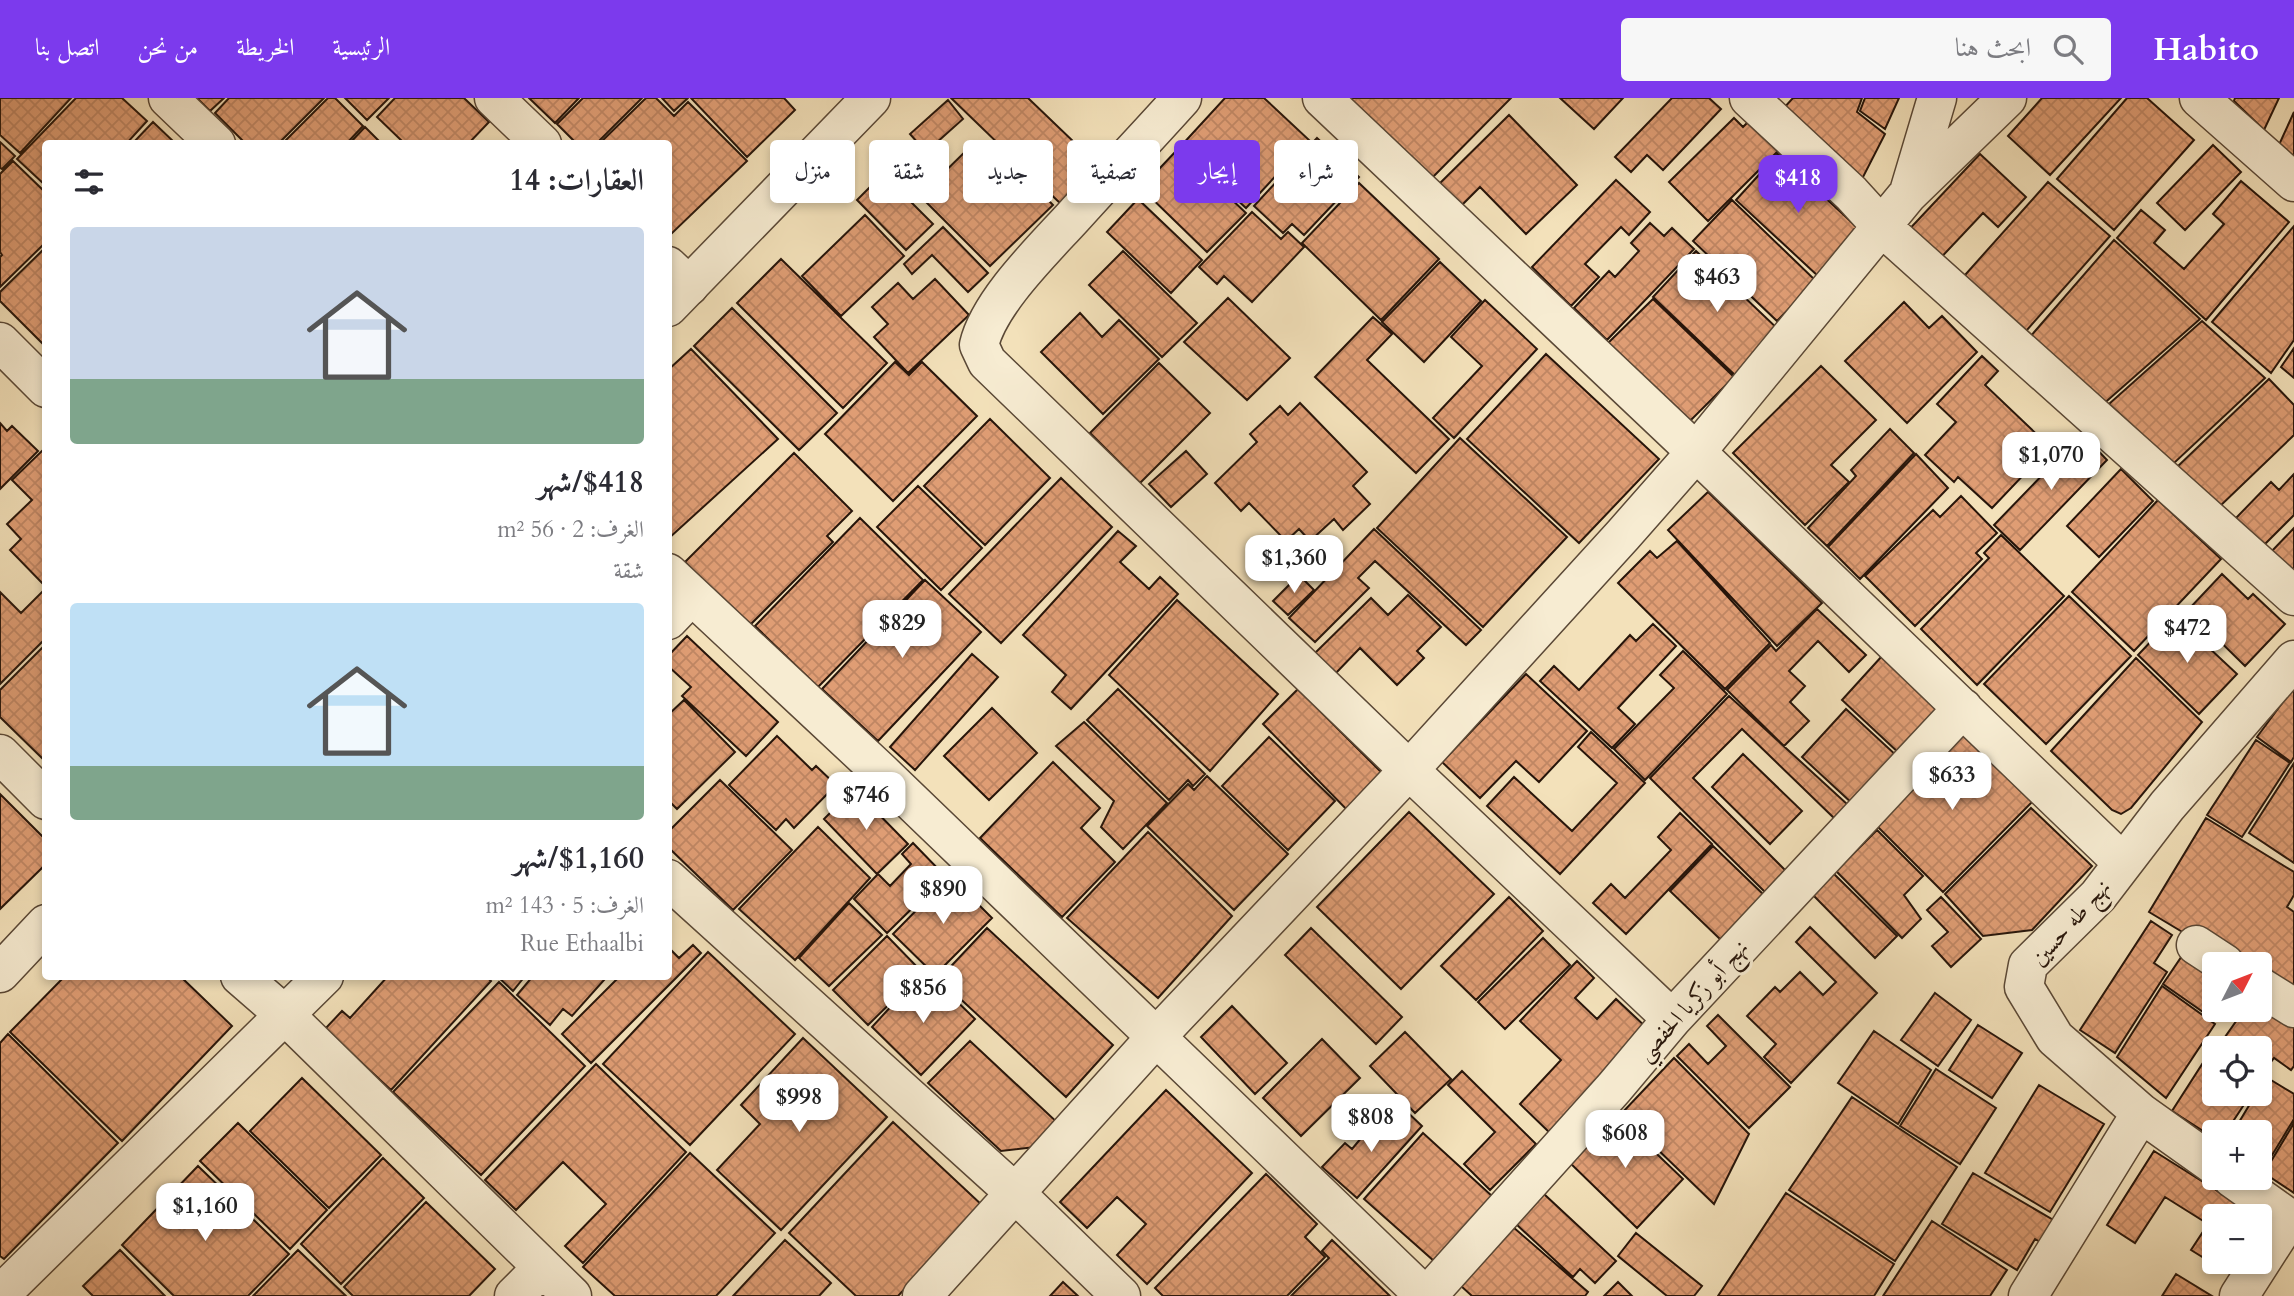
<!DOCTYPE html>
<html lang="ar">
<head>
<meta charset="utf-8">
<style>
  :root { --surface:#fff; --page:#f7f7f7; --text:#2b2b33; --muted:#7c7c81; --accent:#7c3aed }
  body { margin:0; font-family:Cardo,Amiri,serif; background:var(--page); color:var(--text); direction:rtl; height:100vh; display:flex; flex-direction:column; font-size:26px; white-space:nowrap }
  * { box-sizing:border-box; margin:0 }
  p { font-size:23px; color:var(--muted) }
  .icon { flex:none; width:38px; height:38px; fill:none; stroke:currentColor; stroke-width:2; stroke-linecap:round; stroke-linejoin:round }
  .map { position:relative; flex:1; overflow:hidden; direction:ltr }
  .details { position:absolute; left:42px; top:42px; width:630px; height:840px; display:flex; flex-direction:column; background:var(--surface); border-radius:7px; box-shadow:0 4px 10px #0003; direction:rtl }
  .details>* { flex:none }
  .hud { position:absolute; left:693px; top:42px; width:665px; height:63px; direction:rtl; display:flex; gap:14px }
  .needle { width:46px; rotate:48deg }
  .buttons { position:absolute; left:2202px; top:854px; display:grid; gap:14px }
  .buttons a { display:grid; place-items:center; width:70px; height:70px; border-radius:7px; background:var(--surface); box-shadow:0 4px 10px #0003; font-size:35px }
  .price { position:absolute; translate:-50% -60px; padding:0 16px; border-radius:14px; background:#fff; color:#222; font-size:23px; line-height:46px; filter:drop-shadow(0 2px 4px #0008) }
  .price::after { content:''; position:absolute; left:50%; top:42px; width:21px; height:16px; margin-left:-10px; background:inherit; clip-path:polygon(0 0,100% 0,50% 100%) }
  .price.current { background:var(--accent); color:#fff }
  ul { padding:0; list-style:none }
  li { display:grid; align-content:center; gap:14px; height:371px; padding:0 28px }
  li span { display:grid; place-items:center; height:217px; border-radius:7px; color:#555 }
  li>.icon { margin-inline-start:auto }
  span .icon { width:126px; height:126px; fill:#fffc; stroke-width:1 }
  li b { font-size:30px }
  h2 { display:flex; justify-content:space-between; align-items:center; height:84px; padding:0 28px; font-size:30px }
  .chip { padding:0 24px; border-radius:7px; background:var(--surface); box-shadow:0 4px 10px #0003; font-size:24px; line-height:63px }
  .chip.current { background:var(--accent); color:#fff }
  header { display:flex; align-items:center; gap:42px; box-sizing:border-box; height:98px; padding:0 35px; background:var(--accent); color:#fff }
  header strong { font-size:33px }
  nav { display:flex; gap:38px; margin-inline-start:auto; font-size:24px }
  .search { width:490px; height:63px; background:var(--page); display:flex; align-items:center; gap:18px; box-sizing:border-box; padding:0 24px; border-radius:7px; color:var(--muted); font-size:26px }
  .map>svg:first-child { display:block }
</style>
</head>
<body>
<header>
<strong>Habito</strong>
<div class="search"><svg class="icon" aria-label="search" viewBox="0 0 24 24"><circle cx="10" cy="10" r="6"/><path d="M15 15l6 6"/></svg>ابحث هنا</div>
<nav><a>الرئيسية</a><a>الخريطة</a><a>من نحن</a><a>اتصل بنا</a></nav>
</header>
<div class="map">
<svg width="2294" height="1198" viewBox="0 0 2294 1198">
  <defs>
    <pattern id="building-cross-hatch" width="8" height="8" patternUnits="userSpaceOnUse" patternTransform="scale(1.75)"><rect width="8" height="8" fill="#df9d74"/><path d="M0 0l8 8M0 8l8-8" fill="none" stroke="#bf8663"/></pattern>
  </defs>
  <rect width="100%" height="100%" fill="#f3e1ba"/>
  <filter id="stains"><feTurbulence type="fractalNoise" baseFrequency=".00286" numOctaves="4"/><feColorMatrix values="0 0 0 0 .2 0 0 0 0 .09 0 0 0 0 .02 0 0 0 .5 -.17"/></filter>
  <radialGradient id="worn" r=".72"><stop offset=".6" stop-color="#630" stop-opacity="0"/><stop offset="1" stop-color="#630" stop-opacity=".3"/></radialGradient>
  <path fill="url(#building-cross-hatch)" stroke="#27150a" stroke-width="2" d="M0,0h71l-51,55 -20,-18z
    M76,0h46l25,23 -21,23h-80v42l-29,-27z
    M197,0h27l-14,13z
    M229,0h95l-46,46h-32l-31,-31z
    M328,0h7l28,28 -17,18h-64z
    M345,0h44l-22,22z
    M395,0h69l25,24 -21,22h-63l-28,-27z
    M529,0h50l-24,25z
    M583,0h59l-46,46h-19l-20,-20z
    M646,0h10l18,18 14,-14 59,59 -79,76v-93h-69z
    M662,0h26l-14,13z
    M691,0h93l11,12 -48,47z
    M951,0h77l72,69 -37,39z
    M1225,0h39l45,42 -63,68 -66,-61z
    M1344,0h167l-84,85z
    M1560,0h63l-29,31z
    M1672,0h37l12,11 -58,61 -16,-15 -16,17 -16,-15z
    M1793,0h69l-5,14 28,22 -24,47 -79,-71z
    M1865,0h34l-14,31 -25,-18z
    M2042,0h79l-71,77 -42,-39z
    M2127,0h20l47,42 -80,90 -57,-51z
    M2235,0h44l-15,32 -30,-29z
    M948,2l15,19 -37,33 -16,-18z
    M2294,14v48l-16,-13z
    M1509,17l68,70 -51,49 -46,-47 -21,21 -21,-23z
    M1734,20l9,9 6,-6 30,29 -71,71 -39,-39z
    M153,24l23,22h-44z
    M365,29l17,17h-33z
    M1317,40l42,39 -55,58 -12,-11 -9,9 -29,-27z
    M0,44l15,14 -13,13 -2,-1z
    M2213,47l28,27 -56,58 -28,-27z
    M971,48l16,16 12,-12 54,55 -63,61 -70,-70z
    M1178,51l68,64 -39,39 -66,-64z
    M1778,56l82,76 -42,46 -82,-76z
    M1980,56l46,43 -28,30 -15,-14 -49,52 -31,-29z
    M13,63l33,32v49l-46,45v-30l2,-2 -2,-3v-78z
    M883,76l50,50 -27,26 -49,-50z
    M1616,82l34,32 -21,23 -8,-8 -36,37 14,13 -28,29 -39,-39z
    M2241,83l48,41 -83,98 -89,-82 24,-28 24,20 -11,13 30,26 40,-45 -11,-10z
    M2048,84l62,54 -91,103 -62,-55z
    M1359,85l80,76 -58,61 -79,-77z
    M1138,101l64,61 -31,33 -64,-61z
    M1732,102l84,81 -39,40 -84,-80z
    M1252,114l29,27 7,-7 16,15 -52,55 -28,-26 -7,8 -18,-17z
    M865,117l39,41 -63,60 -39,-40z
    M1650,125l14,13 8,-8 22,21 -87,91 -33,-32 35,-37 6,6 24,-26 -8,-8z
    M2294,128v114l-23,33 -59,-51z
    M943,129l45,46 -20,19 -36,-37 -20,19 -8,-10z
    M2114,142l86,79 -100,88 -77,-62z
    M46,149v100l-46,-46v-9z
    M1123,153l74,72 -35,34 -73,-72z
    M1696,153l85,81 -44,45 -84,-80z
    M781,161l106,104 -44,45 -106,-105z
    M1440,164l41,39 -57,61 -42,-40z
    M935,181l34,36 -61,58 -34,-36 14,-13 -16,-17 26,-24 15,16z
    M1228,200l62,60 -43,42 -63,-58z
    M1653,201l81,78 -43,43 -9,-2 -76,-73z
    M1485,202l52,49 -83,89 -21,-20 49,-52 -31,-29z
    M1904,204l25,26 13,-12 35,36 -70,71 -62,-62z
    M732,210l105,105 -38,37 -105,-104z
    M1080,215l22,24 17,-17 40,39 -56,55 -62,-62z
    M1373,219l19,17 -25,26 82,79 -33,34 -101,-96z
    M2202,223l63,57 -92,86 -64,-60z
    M2294,250v30l-13,-11z
    M691,251l87,90 -110,100v-169z
    M1546,256l113,105 -80,84 -112,-104z
    M1982,258l16,15 -13,14 65,62 -58,61 -34,-31 -4,5 -29,-27 31,-33 -19,-18z
    M895,264l14,13 13,-13 55,54 -84,85 -68,-67z
    M1159,265l51,50 -70,70 -50,-50z
    M1821,268l55,54 -45,45 18,17 -44,43 -72,-72z
    M2269,281l25,26v30l-77,74 -40,-42z
    M1300,305l67,69 -14,14 17,18 -27,26 -9,-11 -24,22 -11,-12 -13,12 -37,-38 -8,8 -26,-28 42,-41 -7,-8 30,-28 8,9z
    M990,321l60,59 -65,67 -61,-59z
    M0,325l7,8 5,-5 26,25 -38,38z
    M1890,331l24,24 -87,93 -19,-18 48,-52 -5,-6z
    M2082,336l25,26 -87,90 -26,-25z
    M1460,340l107,99 -84,90 -106,-99z
    M46,349v140l-36,-37 11,-11 -14,-15 25,-24 -20,-20z
    M1186,353l21,23 -36,33 -22,-23z
    M794,355l58,58 -25,25 6,6 -84,84 -64,-64z
    M1916,356l32,34 -88,91 -32,-32z
    M2121,371l32,32 -54,56 -32,-31z
    M2294,376v41l-30,30 -28,-27 35,-36 8,8z
    M1061,380l51,49 -111,116 -52,-49z
    M918,388l64,62 -41,42 -64,-63z
    M1708,394l114,111 -45,43 -109,-116z
    M1961,398l36,37 -21,20 6,6 -67,67 -50,-50 68,-66 7,7z
    M2158,402l63,59 -87,92 -62,-59z
    M860,420l63,62 -105,107 -63,-61z
    M2294,430v47l-24,-22z
    M1374,431l107,101 -15,15 -91,-84 -17,17 11,10 -54,54 -26,-24z
    M1118,433l18,15 -16,16 29,27 11,-12 18,17 -107,115 -19,-17 14,-17 -43,-40z
    M2001,437l63,61 -87,89 -56,-56 68,-71 -5,-5z
    M1677,443l93,102 -45,46 -107,-106 32,-32 7,7z
    M2222,476l26,25 5,-5 32,30 -40,42 -57,-56z
    M1299,477l15,15 -26,25 -15,-14z
    M925,482l56,52 -103,109 -56,-52z
    M0,494l21,21 21,-21 4,3v43l-46,46z
    M1408,497l33,32 -24,24 7,7 -27,27 -37,-37 -25,26 -20,-21 56,-55 17,17z
    M2069,498l62,60 -85,88 -62,-60z
    M1177,502l101,94 -68,77 -101,-96z
    M1817,511l49,46 -17,17 -31,-31 -29,30 16,15 -15,16 19,19 -25,25 -57,-56 44,-45 5,6z
    M2175,518l62,58 -38,40 -61,-59z
    M1653,526l23,22 -58,62 17,16 -23,24 -72,-67 14,-15 25,24 51,-55 6,6z
    M687,538l91,86 -32,34 -64,-60 9,-9 -23,-21v-10z
    M46,546v118l-46,-45v-27z
    M1683,553l44,43 -82,86 -31,-31 60,-61 -14,-13z
    M972,556l26,23 -83,93 -25,-23z
    M1882,558l59,54 -41,44 -58,-54z
    M2136,560l66,64 -71,86 -10,6 -9,-4 -61,-59z
    M1526,576l61,57 -48,51 -23,-21 -36,37 -38,-36z
    M2294,589v70l-3,5 -34,-25z
    M1118,591l87,85 -12,12 -5,-6 -19,20 -82,-80z
    M1298,591l93,93 -36,36 -92,-94z
    M1729,598l119,109 -14,13 -92,-89 -49,49 97,97 -21,21 -119,-118z
    M684,602l51,52 -58,57 -9,-9v-85z
    M992,610l45,45 -48,47 -45,-44z
    M1846,611l52,48 -44,48 -52,-48z
    M1084,624l83,81 -44,46 -22,-22 13,-26 -58,-55z
    M1591,634l54,51 -85,91 -73,-68 27,-29 58,54 45,-48 -39,-36z
    M1962,635l70,69 -89,90 -70,-70z
    M777,638l35,34 4,-4 20,19 -42,43 -8,-9 -10,11 -47,-45z
    M1269,639l66,64 -47,49 -66,-64z
    M2256,642l34,23 -48,74 -35,-22z
    M1743,656l59,57 -32,33 -58,-57z
    M1053,664l47,46 -19,20 34,34 -53,55 -82,-79z
    M2294,665v100l-45,-30z
    M1207,678l81,78 -54,56 -87,-84 41,-42 6,6z
    M720,682l72,70 -59,60 -65,-63v-15z
    M854,691l54,55 -31,30 -53,-55z
    M0,696l46,46v24l-46,45z
    M2031,710l61,58 -60,64 -49,6 -38,-42z
    M1409,714l85,82 -93,95 -84,-82z
    M1680,715l32,31 -86,90 -33,-31 18,-19 14,14 46,-48 -13,-13z
    M2206,720l88,54v23l-7,12 7,5v76l-35,-9v-15h-23l-87,-52z
    M818,729l52,51 -75,82 -56,-51z
    M1877,732l46,46 -19,19 17,24 -19,19 -66,-67z
    M1148,734l84,84 -74,82 -91,-80z
    M913,745l32,33 -58,57 -33,-34 24,-25 12,12 21,-22 -9,-10z
    M1713,748l51,49 -43,45 -51,-49z
    M1833,775l64,63 -22,22 -63,-64z
    M950,778l42,42 -57,57 -42,-41z
    M1509,799l34,34 -67,69 -35,-34z
    M1941,799l40,42 -30,28 -19,-21 16,-14 -21,-22z
    M849,805l33,32 -53,51 -30,-28z
    M2151,823l21,14 -18,28 13,9 -52,81 -35,-23z
    M1810,829l67,66 -86,90 -27,-26 12,-13 -29,-28 28,-29 5,5 20,-20 23,23 13,-13 -40,-40z
    M987,830l126,117 -47,52 -127,-118z
    M1311,830l91,89 -26,27 -91,-89z
    M887,838l35,36 -54,53 -35,-35z
    M1543,840l27,27 -65,64 -27,-27z
    M693,847l8,8 -110,110 -29,-29 58,-58h48v-29l11,11z
    M2188,849l26,17v46h6l-7,9 -50,-35z
    M708,854l87,82 -105,111 -87,-81z
    M1577,863l17,17 -19,20 22,21 19,-20 32,30 -98,104 -30,-29 41,-44 -41,-39z
    M65,878h115l52,50 -110,115 -112,-109z
    M388,878h98l5,5 -100,109 -66,-61 17,-18 8,7z
    M497,878h28l-12,15z
    M533,878h67l4,4 -32,36 -9,-7 -13,16 -33,-30z
    M934,881l41,40 -54,56 -49,-48 36,-39 9,9z
    M499,884l86,84 -104,109 -88,-83z
    M2162,888l53,38 -49,74 -49,-41z
    M1935,895l36,27 -33,46 -37,-26z
    M2259,901l35,23v44l-3,4 -17,-12 -6,8 -9,-6v-12h-17l-17,-11 19,-27h15z
    M1232,908l55,57 -32,31 -54,-57z
    M1718,917l72,72 -41,41 -72,-72 12,-12 19,20 18,-18 -19,-20z
    M1978,927l44,28 -30,45 -43,-28z
    M1874,933l57,39 -33,54 -60,-41z
    M1405,934l46,47 -36,34 -45,-47z
    M8,936l110,109 -114,116 -4,-3v-213z
    M803,940l84,79 -106,113 -64,-60 43,-46 -19,-19z
    M1322,941l38,39 -59,58 -38,-38z
    M970,943l91,85 -17,20 -43,5 -73,-68z
    M2217,943l11,7h-14v46h37l-25,38h-12v6l-42,-27z
    M1674,960l75,76 -35,70 -93,-90z
    M596,966l90,88 -103,111 -18,-17 41,-42 -43,-42 -47,48 -31,-30z
    M1936,971l60,39 -36,56 -60,-38z
    M1462,973l74,73 -46,46 -26,-26 31,-32 -47,-47z
    M2266,979l28,17v25l-31,51 -4,-2v-36h-26l23,-38h3v-5z
    M302,980l79,77 -52,53 -79,-77z
    M2039,987l65,39 -54,88 -65,-39z
    M1166,992l86,83 -105,111 -30,-29 29,-31 -29,-27 -30,31 -27,-26z
    M1852,999l105,70 -62,94 -106,-71z
    M1403,1010l19,18 -65,72 -35,-31 23,-24 7,6 20,-24 8,8z
    M1613,1014l70,67 -46,49 -70,-68z
    M893,1024l90,84 -85,90h-42l-67,-63z
    M238,1025l89,87 -37,39 -90,-88z
    M2294,1025v70l-30,-20z
    M1423,1035l69,63 -58,65 -70,-62z
    M2154,1053l100,63 -1,2h-39v46h10l-4,6 -29,-18 17,-26 -43,-27 -30,46 -28,-18z
    M690,1055l85,80 -59,63h-101l-32,-29z
    M383,1060l41,40 -83,86 -40,-40z
    M198,1068l91,88 -41,42h-74l-52,-51z
    M1973,1075l89,52 -13,22 -14,-8 -18,31 -75,-46z
    M1266,1076l51,50 -12,13 20,20 -38,39h-124l-8,-8z
    M1786,1095l108,71 -20,32h-156z
    M1544,1096l72,67 -21,22 -15,-14 -7,8 -57,-53z
    M426,1104l69,67 -26,27h-116l-9,-9z
    M1932,1123l75,49 -17,26h-107z
    M1513,1129l75,65 -3,4h-113l-11,-10z
    M1636,1135l66,53 -8,10h-27l-49,-40z
    M785,1142l46,43 -12,13h-86z
    M1332,1142l58,56h-99l38,-38 -7,-7z
    M120,1152l45,46h-72l-10,-10z
    M298,1152l48,46h-93z
    M2176,1176l36,22h-50z
    M1063,1184l15,14h-28z
    M1618,1184l14,14h-28z"/>
  <g fill="none" stroke-linecap="round" stroke-linejoin="round">
    <g stroke="#5a4836" stroke-width="41">
      <path id="minor" d="M168,0l48,46
        M494,0l48,46
        M1182,0c-36,40 -73,79 -109,119 -30,33 -84,85 -94,128l8,17 422,408 263,249
        M1322,0l374,354 427,411
        M1749,0l102,95 31,34 412,369
        M2199,0l95,84
        M1909,94l28,-94
        M668,168l21,20
        M0,244l46,46
        M668,475l213,199 544,524
        M668,522l23,-24
        M0,656l46,46
        M668,781l347,314 106,103
        M2196,847l29,19
        M240,878l45,39 287,281
        M2259,888l35,22
        M2214,1067l-73,-52 -86,-75 -31,-51 4,-22 70,-69 69,-90 127,-146
        M2232,1080l62,44
        M0,1197l324,-319
        M514,1198l28,-28
        M922,1198l235,-260 252,-266 214,-235 73,-83 212,-258 99,-96
        M1427,1198l187,-208 58,-69 291,-311
        M2028,1198l113,-183
        M2239,1198l50,-78"/>
    </g>
    <g stroke="#5a4836" stroke-width="41">
      <path id="tertiary" d="M668,209l203,-209
        M0,875l46,-49"/>
    </g>
    <use href="#minor" stroke="#f7ecd2" stroke-width="38"/>
    <use href="#tertiary" stroke="#f7ecd2" stroke-width="38"/>
  </g>
  <g text-anchor="middle" stroke-width="6" stroke-linejoin="round" paint-order="stroke">
    <g font-size="23" fill="#27150a" stroke="#f7ecd2">
      <text transform="translate(2070 824) rotate(-48)" y="8">نهج طه حسين</text>
      <text transform="translate(1692 902) rotate(-48)" y="8">نهج أبو زكريا الحفصي</text>
    </g>
  </g>
  <rect width="100%" height="100%" filter="url(#stains)"/>
  <rect width="100%" height="100%" fill="url(#worn)"/>
</svg>
<div class="buttons">
<a><svg class="needle" viewBox="-14 -14 28 28"><path d="M0-13l5 13h-10z" fill="#e53935"/><path d="M0 13l5-13h-10z" fill="#7c7c81"/></svg></a>
<a><svg class="icon" aria-label="locate" viewBox="0 0 24 24"><circle cx="12" cy="12" r="6"/><path d="M12 2v4M12 18v4M2 12h4M18 12h4"/></svg></a>
<a>+</a>
<a>−</a>
</div>
<b class="price current" style="left:1798px;top:117px">$418</b>
<b class="price" style="left:1717px;top:216px">$463</b>
<b class="price" style="left:2051px;top:394px">$1,070</b>
<b class="price" style="left:1294px;top:497px">$1,360</b>
<b class="price" style="left:902px;top:562px">$829</b>
<b class="price" style="left:2187px;top:567px">$472</b>
<b class="price" style="left:1952px;top:714px">$633</b>
<b class="price" style="left:866px;top:734px">$746</b>
<b class="price" style="left:943px;top:828px">$890</b>
<b class="price" style="left:923px;top:927px">$856</b>
<b class="price" style="left:799px;top:1036px">$998</b>
<b class="price" style="left:1371px;top:1056px">$808</b>
<b class="price" style="left:1625px;top:1072px">$608</b>
<b class="price" style="left:205px;top:1145px">$1,160</b>
<div class="hud">
<a class="chip">شراء</a>
<a class="chip current">إيجار</a>
<a class="chip">تصفية</a>
<a class="chip">جديد</a>
<a class="chip">شقة</a>
<a class="chip">منزل</a>
</div>
<section class="details">
<h2>العقارات: 14<svg class="icon" aria-label="filters" viewBox="0 0 24 24"><path d="M4 7h16M4 17h16"/><circle cx="9" cy="7" r="2"/><circle cx="15" cy="17" r="2"/></svg></h2>
<ul>
<li><span style="background:linear-gradient(#c9d6e8 70%,#7fa58c 0)"><svg class="icon" aria-label="home" viewBox="0 0 24 24"><path d="M3 11l9-7 9 7M6 9v11h12V9"/></svg></span><div><b>$418/شهر</b><p>الغرف: 2 · 56 m²</p><p>شقة</p></div></li>
<li><span style="background:linear-gradient(#bfe0f5 75%,#7fa58c 0)"><svg class="icon" aria-label="home" viewBox="0 0 24 24"><path d="M3 11l9-7 9 7M6 9v11h12V9"/></svg></span><div><b>$1,160/شهر</b><p>الغرف: 5 · 143 m²</p><p>Rue Ethaalbi</p></div></li>
</ul>
</section>
</div>
</body>
</html>
